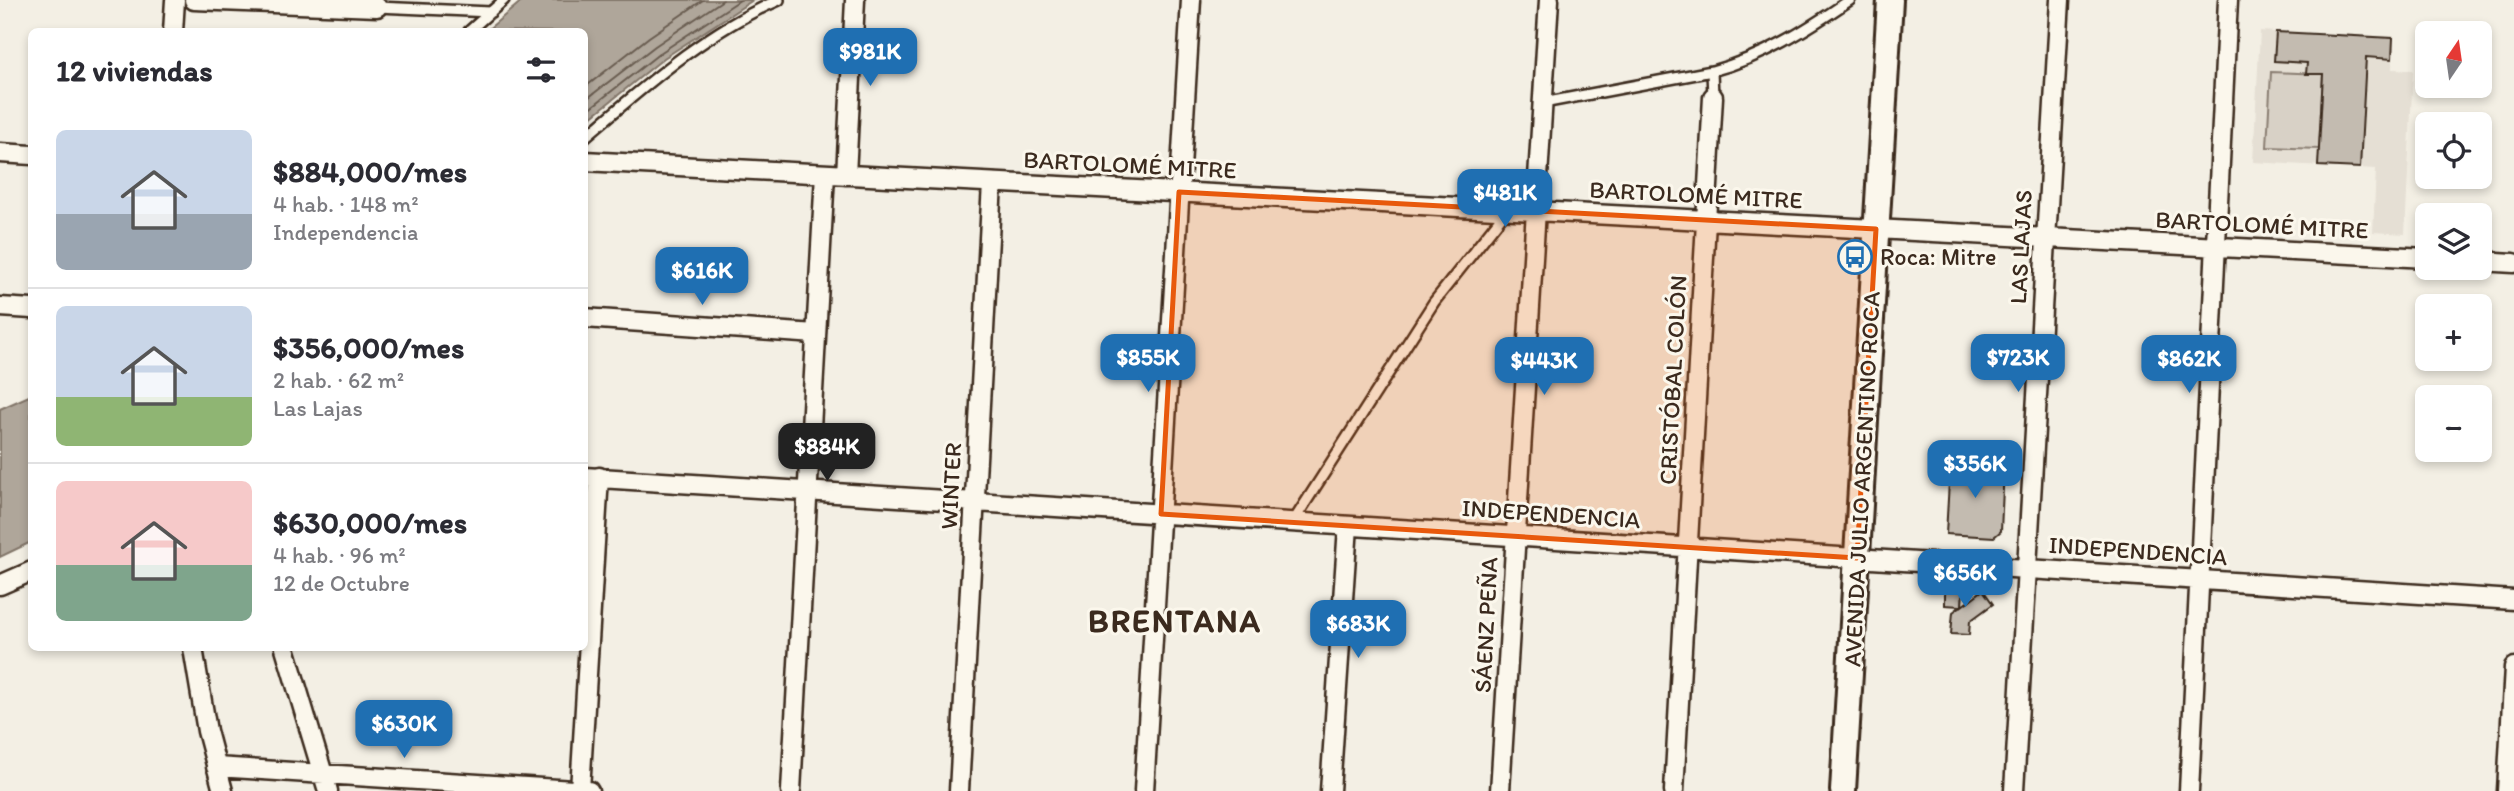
<!DOCTYPE html>
<html lang="es">
<head>
<meta charset="utf-8">
<style>
  :root { --surface:#fff; --page:#f7f7f7; --text:#2b2b33; --muted:#7c7c81; --line:#e1e1e2; --accent:#1f6fb2 }
  body { margin:0; font-family:Itim,sans-serif; background:var(--page); color:var(--text); height:100vh; display:flex; flex-direction:column; font-size:26px; white-space:nowrap }
  * { box-sizing:border-box; margin:0 }
  p { font-size:23px; color:var(--muted) }
  .icon { flex:none; width:38px; height:38px; fill:none; stroke:currentColor; stroke-width:2; stroke-linecap:round; stroke-linejoin:round }
  .map { position:relative; flex:1; overflow:hidden }
  .panel { position:absolute; left:28px; top:28px; width:560px; height:623px; display:flex; flex-direction:column; background:var(--surface); border-radius:10px; box-shadow:0 4px 10px #0003 }
  .panel>* { flex:none }
  .needle { width:46px; rotate:13deg }
  .controls { position:absolute; left:2415px; top:21px; display:grid; gap:14px }
  .controls a { display:grid; place-items:center; width:77px; height:77px; border-radius:10px; background:var(--surface); box-shadow:0 4px 10px #0003; font-size:35px }
  .price { position:absolute; translate:-50% -60px; padding:0 16px; border-radius:14px; background:var(--accent); color:#fff; font-size:23px; line-height:46px; filter:drop-shadow(0 2px 4px #0008) }
  .price::after { content:''; position:absolute; left:50%; top:42px; width:21px; height:16px; margin-left:-10px; background:inherit; clip-path:polygon(0 0,100% 0,50% 100%) }
  .price.on { background:#222; color:#fff }
  ul { padding:0; list-style:none }
  li { display:flex; align-items:center; gap:21px; height:175px; padding:0 28px }
  li+li { border-top:2px solid var(--line) }
  li span { display:grid; place-items:center; flex:none; width:196px; height:140px; border-radius:10px; color:#555 }
  li>.icon { margin-inline-start:auto }
  span .icon { width:84px; height:84px; fill:#fffc; stroke-width:1 }
  li b { font-size:30px }
  h2 { display:flex; justify-content:space-between; align-items:center; height:84px; padding:0 28px; font-size:30px }
  .map>svg:first-child { display:block }
</style>
</head>
<body>
<div class="map">
<svg width="2514" height="791" viewBox="0 0 2514 791">
  <rect width="100%" height="100%" fill="#f3efe4"/>
  <filter id="ink" filterUnits="userSpaceOnUse"><feTurbulence type="fractalNoise" baseFrequency=".0143" numOctaves="2"/><feDisplacementMap in="SourceGraphic" scale="14" xChannelSelector="R" yChannelSelector="G"/><feConvolveMatrix kernelMatrix="1 2 1 2 8 2 1 2 1" color-interpolation-filters="sRGB"/></filter>
  <g filter="url(#ink)">
    <path fill="#e5dfd4" d="M2260,31l133,7 -1,31 21,1 -8,164 -32,-2 3,-63 -123,-7z"/>
    <path fill="#d8d1c6" stroke="#8a7e72" stroke-width="2" d="M2271,72l52,2 -4,75 -52,-2z"/>
    <path fill="#afa69a" stroke="#817468" stroke-width="2" d="M523,0h230l-89,58 -79,64 -1,-90 -98,-1z
      M31,395v147l-31,15v-148z"/>
    <g fill="none" stroke-linecap="round" stroke-linejoin="round">
      <path stroke="#695c50" stroke-width="2" d="M584,88l65,-51 54,-37
        M584,101l71,-55 68,-46
        M584,113l76,-60 80,-53"/>
    </g>
    <path fill="#c3bbb0" stroke="#3b2a1e" stroke-width="2" d="M2276,32l117,6 -1,21 -26,-2 -6,111 -42,-2 5,-92h-17l1,-11 -33,-2z
      M1950,464l54,3 -3,64 -7,6 -48,-3z
      M1945,589h18l-1,17 21,-16 10,14 -23,17 -1,14 -18,-1 2,-22 8,-6 -16,-1z"/>
    <g fill="none" stroke-linecap="round" stroke-linejoin="round">
      <g stroke="#3b2a1e" stroke-width="14">
        <path id="service" d="M377,7l114,5
          M468,32l36,-32
          M1712,71l1,26
          M1543,103l169,-32c52,-14 94,-41 138,-71
          M584,138c60,-51 122,-107 195,-138
          M1293,522l141,-220 72,-91"/>
      </g>
      <g stroke="#3b2a1e" stroke-width="23">
        <path id="minor" d="M194,0l183,7
          M173,32l2,-32
          M0,153l32,2
          M584,161l1843,97
          M846,175l9,-175
          M2480,261l34,2
          M0,307l32,2
          M584,318l232,16
          M584,477l1930,123
          M0,585l32,-14
          M193,648l14,83 16,60
          M285,648l43,143
          M216,767l373,24
          M580,790l19,-313
          M791,791l34,-617
          M959,791l33,-608
          M1144,791l47,-791
          M1330,791l18,-265
          M1500,791l49,-791
          M1674,791l39,-694
          M2014,791l46,-791
          M2189,791l39,-791
          M2507,791l7,-124"/>
      </g>
      <g stroke="#3b2a1e" stroke-width="30">
        <path id="secondary" d="M1843,791l47,-791"/>
      </g>
      <use href="#service" stroke="#fbf7ec" stroke-width="9"/>
      <use href="#minor" stroke="#fbf7ec" stroke-width="18"/>
      <use href="#secondary" stroke="#fbf7ec" stroke-width="24"/>
    </g>
  </g>
  <path fill="#e8590c" fill-opacity="0.2" stroke="#e8590c" stroke-width="5" stroke-linejoin="round" d="M1179,192l697,37 -19,329 -696,-44z"/>
  <defs>
    <g id="bus-ring" transform="scale(1.75)"><circle r="9.5" fill="#fbf7ec" stroke="#1f6fb2" stroke-width="1.5"/><path d="M-5-6H5V4H4V6H2V4H-2V6H-4V4H-5ZM-3.5-4V0h7V-4ZM-3.5 1.2v1.5H-2V1.2ZM2 1.2v1.5H3.5V1.2Z" fill="#1f6fb2"/></g>
  </defs>
  <g fill-rule="evenodd">
    <use href="#bus-ring" x="1855" y="257"/>
  </g>
  <g text-anchor="middle" stroke-width="6" stroke-linejoin="round" paint-order="stroke">
    <g font-size="24" fill="#3b2a1e" stroke="#fbf7ec">
      <text transform="translate(1130 165) rotate(3)" y="8">BARTOLOMÉ MITRE</text>
      <text transform="translate(1696 195) rotate(3)" y="8">BARTOLOMÉ MITRE</text>
      <text transform="translate(2262 225) rotate(3)" y="8">BARTOLOMÉ MITRE</text>
      <text transform="translate(2021 247) rotate(-87)" y="8">LAS LAJAS</text>
      <text transform="translate(1673 380) rotate(-87)" y="8">CRISTÓBAL COLÓN</text>
      <text transform="translate(1862 479) rotate(-87)" y="8">AVENIDA JULIO ARGENTINO ROCA</text>
      <text transform="translate(951 486) rotate(-87)" y="8">WINTER</text>
      <text transform="translate(1551 514) rotate(4)" y="8">INDEPENDENCIA</text>
      <text transform="translate(2138 551) rotate(4)" y="8">INDEPENDENCIA</text>
      <text transform="translate(1486 625) rotate(-87)" y="8">SÁENZ PEÑA</text>
    </g>
    <g font-size="24" fill="#3b2a1e" stroke="#fbf7ec" text-anchor="start">
      <text x="1880" y="265">Roca: Mitre</text>
    </g>
    <g font-size="32" font-weight="bold" letter-spacing="2" fill="#3b2a1e" stroke="#fbf7ec">
      <text x="1175" y="632">BRENTANA</text>
    </g>
  </g>
</svg>
<div class="controls">
<a><svg class="needle" viewBox="-14 -14 28 28"><path d="M0-13l5 13h-10z" fill="#e53935"/><path d="M0 13l5-13h-10z" fill="#7c7c81"/></svg></a>
<a><svg class="icon" aria-label="locate" viewBox="0 0 24 24"><circle cx="12" cy="12" r="6"/><path d="M12 2v4M12 18v4M2 12h4M18 12h4"/></svg></a>
<a><svg class="icon" aria-label="layers" viewBox="0 0 24 24"><path d="M12 4l9 5-9 5-9-5zM3 14l9 5 9-5"/></svg></a>
<a>+</a>
<a>−</a>
</div>
<b class="price" style="left:870px;top:88px">$981K</b>
<b class="price" style="left:1505px;top:229px">$481K</b>
<b class="price" style="left:702px;top:307px">$616K</b>
<b class="price" style="left:1148px;top:394px">$855K</b>
<b class="price" style="left:2018px;top:394px">$723K</b>
<b class="price" style="left:2189px;top:395px">$862K</b>
<b class="price" style="left:1544px;top:397px">$443K</b>
<b class="price on" style="left:827px;top:483px">$884K</b>
<b class="price" style="left:1975px;top:500px">$356K</b>
<b class="price" style="left:1965px;top:609px">$656K</b>
<b class="price" style="left:1358px;top:660px">$683K</b>
<b class="price" style="left:404px;top:760px">$630K</b>
<section class="panel">
<h2>12 viviendas<svg class="icon" aria-label="filters" viewBox="0 0 24 24"><path d="M4 7h16M4 17h16"/><circle cx="9" cy="7" r="2"/><circle cx="15" cy="17" r="2"/></svg></h2>
<ul>
<li><span style="background:linear-gradient(#c9d6e8 60%,#9aa5b1 0)"><svg class="icon" aria-label="home" viewBox="0 0 24 24"><path d="M3 11l9-7 9 7M6 9v11h12V9"/></svg></span><div><b>$884,000/mes</b><p>4 hab. · 148 m²</p><p>Independencia</p></div></li>
<li><span style="background:linear-gradient(#c9d6e8 65%,#8fb573 0)"><svg class="icon" aria-label="home" viewBox="0 0 24 24"><path d="M3 11l9-7 9 7M6 9v11h12V9"/></svg></span><div><b>$356,000/mes</b><p>2 hab. · 62 m²</p><p>Las Lajas</p></div></li>
<li><span style="background:linear-gradient(#f6c9c9 60%,#7fa58c 0)"><svg class="icon" aria-label="home" viewBox="0 0 24 24"><path d="M3 11l9-7 9 7M6 9v11h12V9"/></svg></span><div><b>$630,000/mes</b><p>4 hab. · 96 m²</p><p>12 de Octubre</p></div></li>
</ul>
</section>
</div>
</body>
</html>
